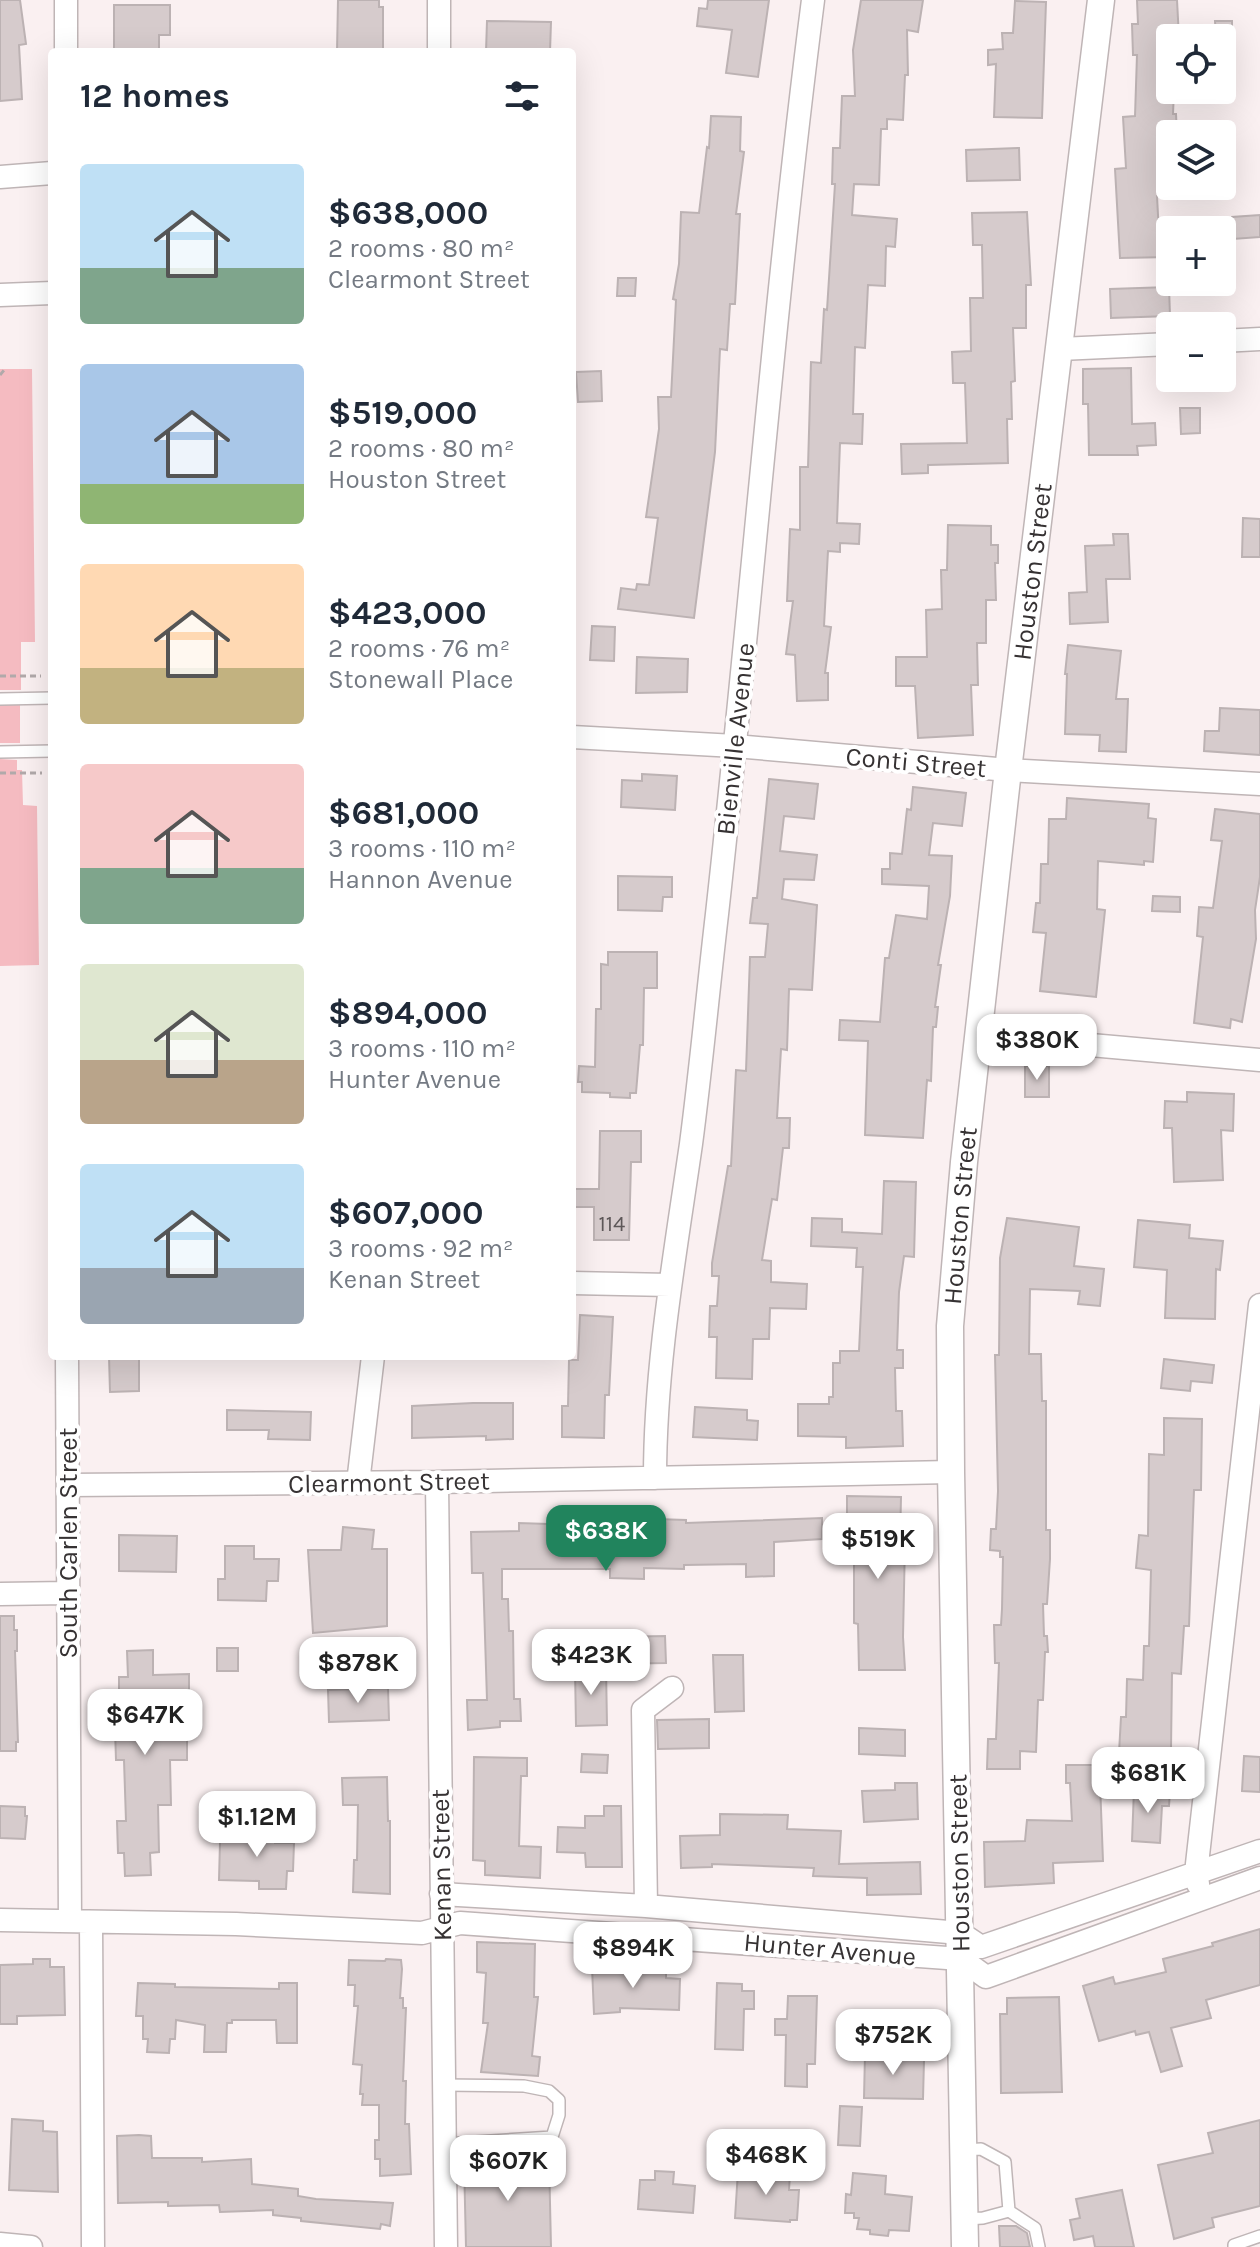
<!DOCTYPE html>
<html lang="en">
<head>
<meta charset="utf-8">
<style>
  :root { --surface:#fff; --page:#f2f2f3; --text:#1f2937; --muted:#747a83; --accent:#21845d }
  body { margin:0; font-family:Karla,sans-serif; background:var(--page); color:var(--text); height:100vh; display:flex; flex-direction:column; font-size:30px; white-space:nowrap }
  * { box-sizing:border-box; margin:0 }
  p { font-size:26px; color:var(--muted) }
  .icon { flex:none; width:44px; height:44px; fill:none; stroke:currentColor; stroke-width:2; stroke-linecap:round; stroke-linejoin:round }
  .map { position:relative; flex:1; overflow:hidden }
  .side { position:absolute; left:48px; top:48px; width:528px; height:1312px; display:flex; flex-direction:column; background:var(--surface); border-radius:8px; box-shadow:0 8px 32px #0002 }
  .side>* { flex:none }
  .buttons { position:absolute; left:1156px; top:24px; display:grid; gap:16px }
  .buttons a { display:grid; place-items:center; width:80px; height:80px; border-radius:8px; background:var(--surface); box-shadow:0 8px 32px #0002; font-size:40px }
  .price { position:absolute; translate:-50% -68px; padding:0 18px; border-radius:16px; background:#fff; color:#222; font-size:26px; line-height:52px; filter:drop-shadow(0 2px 4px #0008) }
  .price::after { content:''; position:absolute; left:50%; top:48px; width:24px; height:18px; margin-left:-12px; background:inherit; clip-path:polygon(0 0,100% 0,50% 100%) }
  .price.current { background:var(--accent); color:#fff }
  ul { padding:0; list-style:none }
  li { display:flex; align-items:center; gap:24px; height:200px; padding:0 32px }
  li span { display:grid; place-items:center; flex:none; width:224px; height:160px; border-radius:8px; color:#555 }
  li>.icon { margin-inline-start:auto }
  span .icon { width:96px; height:96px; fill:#fffc; stroke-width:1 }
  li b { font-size:34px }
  h2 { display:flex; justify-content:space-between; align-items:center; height:96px; padding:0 32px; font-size:34px }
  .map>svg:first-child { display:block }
</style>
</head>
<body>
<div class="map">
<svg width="1260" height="2247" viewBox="0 0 1260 2247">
  <rect width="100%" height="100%" fill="#faf0f1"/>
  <path fill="#f5bbc1" d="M0,369h32l3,273h-14v48h-21z
    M0,705h20v38h-20z
    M0,759l17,1v10h5l1,35 14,1 2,159 -39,1z"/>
  <path fill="#d6cbcc" stroke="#bcb2b3" stroke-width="2" d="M0,0h20l6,44 -7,1 3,54 -22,2z
    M338,0h41v7h4v45h-46z
    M708,0h61l-11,77 -32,-4 6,-43 -35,-4 2,-18 8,1z
    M861,0h62l-5,32 -11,-2 1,45h-3l-2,45 -16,-1v10h-6l-2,56 -25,-1 -2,31 45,4 -2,28 -9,-1 -1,40 -17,-1 -3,63 -10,-1 -2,67h10l-1,30 -22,-1 -3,80 23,1 -1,20 -19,-1v9l-12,-1 -4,75 7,1 -6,46h3v27l-31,1 -2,-46 -9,-1 7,-53h-6l3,-72 10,1v-63h8l3,-105 10,1 3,-54 3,1 8,-126h-3l1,-36h7l2,-52h13l-2,-46z
    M1137,0h40l2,38h-9v52h4l-1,24h3l1,20h-7v8h-5l1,54h-9l2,38h11v23l-50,1 -5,-89 11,-1 -3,-51 12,-1 2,-61h-4l-1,-31h6z
    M1015,1l31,1 -4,116 -48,-1 2,-53 -8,1v-15l15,-1 -1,-16h11z
    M114,5h56v30h-11v17h-45z
    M487,21l64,1 -1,30h-64z
    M1215,21h17v17h-16z
    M711,116l30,1 -1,34 4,1 -8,62h4l-5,90h-5l-3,46 -7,-1 -5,103 -21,166 -76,-9 3,-21 15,2 1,-6 12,1 9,-67 -12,-1 13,-88 -1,-32h13l5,-97 -3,-1 6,-35 2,-52 18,1 8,-66 2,1z
    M1019,148l1,32 -53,1 -1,-31z
    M1027,212l4,73h-5v43h-13l2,53 -4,1 1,37h-5l1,44 -80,2v8l-26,1 -1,-30 66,-1 -2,-60h-12l-1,-31 19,-1 -1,-53h13l-1,-53h-9l-1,-32z
    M1260,215v22l-27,2 -1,-22z
    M618,278h18l-1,18h-18z
    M1169,287l1,29 -59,2 -1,-29z
    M1131,368l1,56 23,-1 1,22 -19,1 1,9h-49l-1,-51h-5v-35z
    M601,371l1,30 -24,1 -2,-30z
    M1180,408h20v25l-19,1z
    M1243,518l17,1v38h-18z
    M948,525l43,1v19h7v18h-3l1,37h-10v43h-9l1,42h-7l2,50 -55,3 -3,-52h-19v-29h31l-1,-47 16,-1 -1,-39h6z
    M1113,534h15l2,45h-24l2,43 -38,2 -1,-31 18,-1 -2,-46 29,-1z
    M592,626l23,1 -1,34 -24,-1z
    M1068,645l53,6 -5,48h12l-2,53 -27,-1 1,-16 -35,-1 2,-60h-2z
    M637,657l51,2 -1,33 -51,1z
    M1220,708l40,2v45l-56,-4 1,-20h14z
    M642,774l35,2 -2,34 -54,-3 1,-27 20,1z
    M769,779l49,5 -4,35 -30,-3 -4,35 37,4 -3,25 -30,-1 -2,20 35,6 -5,85 -23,-1 -2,61 -6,-1 -4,69h13l-1,30h-6l-6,52 -5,-1 -10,61 9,1v21l36,2 -1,25 -36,-1 -1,31h-16l-1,40 -36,-1 1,-41h-8l1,-31h7l2,-30h-7v-13l16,-97h3l5,-96 10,1 4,-114h15l3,-33 -18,-1 3,-25h4z
    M913,787l53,6 -4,33 -29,-3 -4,32 23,1 -2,40 -12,69h3l-6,42h3l-2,20h-3l-2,54 -4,-1 -4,58 -58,-3 3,-94 -29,-1 1,-20 40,2 5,-64h4l7,-43 31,4 2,-33 -47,-2v-15h8v-16l12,1 5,-45 4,1z
    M1067,798l82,6 -1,14 8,1 -3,43 -9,-1v4l-46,-4 -1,48 8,1 -9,87 -56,-6 6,-58 -13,-1 3,-29h4l1,-39h7l1,-45h17z
    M1215,809l45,5v63l-5,33 1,29 -14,83 -11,-3 -1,9 -36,-5 9,-86 -6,-1 2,-29 14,1 9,-67 -11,-1z
    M618,876l54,1v20h-9l-1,14 -44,-1z
    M1153,896l27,1v15l-28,-1z
    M608,952h49v36h-13l-1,57h-3l-4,48h-6v5l-20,-1v-4l-28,-1v-10h-4l1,-16 16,1 1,-58h5v-45l7,1z
    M1025,1066h24v31h-24z
    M1187,1092l47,2 -1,37 -12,-1 2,50 -49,2 -2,-54h-8l1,-27 22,1z
    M600,1131h41v31h-10l-2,78h-35v-33h-22v-18h27z
    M884,1181l32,1 -2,75 -10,-1 -5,36 -2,58h6v18h-8l1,43h6l1,35 -57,2v-11l-48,-1v-32h31v-7h4v-34h7v-12h19l4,-84h-7l1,-19 -46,-2 1,-28 30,1v13l40,2z
    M1007,1218l72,9 -5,39 30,3 -4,37 -22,-2 2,-13 -50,-2 -1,65h12l1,47h4v129h4v29l-3,45h-4l1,32h3l1,16h-3l-2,48h-5l-2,52 -16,-1v18h-33l1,-30h8l3,-76h-4l-1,-38h7l1,-16 1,-52h-3v-6l-10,-1 1,-21h5l2,-38 -3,-136h4l1,-97z
    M1138,1220l52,5 -1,13 34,3 -3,29 -4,-1 -1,50 -50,-1 2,-48 -33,-3z
    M580,1315l33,2 -4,78h-4l-1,43 -42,-1v-31h6l1,-46h9z
    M109,1356h30v35l-29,1z
    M1164,1359l50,6 -2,18 -21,-2 -1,10 -29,-3z
    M473,1403h40v36l-27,1v-4l-74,2v-32z
    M695,1407l52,3v10l11,1 -1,19 -64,-3z
    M227,1410l84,2 -1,28 -42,-1 1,-9h-42z
    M1164,1418l38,1 -1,71h-7l-5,136h-5l-3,48 -9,-1 -1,76 -29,-1v34l-42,1 3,78 -50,2 1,20 -69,4 -1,-45 41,-1 2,-21 45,1 -2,-38h-4v-18h38l-1,-5h13v-7h3l2,-36h5l1,-38 16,1 1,-34h5l2,-76 -15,-2 3,-33 9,1 1,-82 15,1z
    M847,1496l54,1 -1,45h5l-2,95 2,33h-46l-1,-46 -4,-1v-93h-7z
    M822,1518v21l-48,3v34l-28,1v-13l-62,1v4l-40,-1v11l-34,-1v-9h-108v30h6l1,32h4l1,68h6l1,22h-21v6l-32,3 -1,-30h20l-4,-127h-11l-1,-41 48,-1v-8l29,1v4l63,-3v-3h45v-3l30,1v3z
    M343,1527l31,3 -2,19h15v77l-74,7 -5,-83h33z
    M119,1535l58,1 -1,36 -57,-1z
    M225,1546h29v13h25l-1,22h-11l-1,20 -48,-1v-21h7z
    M0,1616h14v14h3v21h-2l3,91h-2v9h-16z
    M665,1636l1,27 -56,1 -1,-27z
    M217,1648h21v23h-21z
    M153,1650v25l36,-1v26l-31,1v37h29v22h-17l1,45h-13l1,47 -9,1 1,22 -26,1 -1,-23h-6l-1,-32h9l-2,-61h-8l-1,-31h4v-52h9l-1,-26z
    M713,1655h30l1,56 -29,1z
    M606,1668l1,57 -31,1 -1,-57z
    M388,1688l1,32 -60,2 -1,-32z
    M709,1719v29l-51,1 -1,-29z
    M859,1728l46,2v26l-46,-2z
    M582,1754l26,1 -1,18 -26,-1z
    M1244,1756l16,1v35l-18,-1z
    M474,1757l53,1v18h-6l-2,70 22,1 -1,31 -55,-3v-14l-12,-1z
    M387,1777l1,44h2v73l-37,-2 1,-32h3l1,-55h-15l-1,-27z
    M895,1783h22l1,36 -54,3 -2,-31 33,-1z
    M1134,1789l36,2 -1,15h-7l-2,37 -28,-2z
    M0,1806l25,1v9h2l-2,23 -25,-1z
    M604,1806h17l1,61h-36l-1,-14 -28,-1 1,-25 27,1v-12h19z
    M720,1814l68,1 -1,14 54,2 -2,33 81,-2 1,32 -54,1v-17l-54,-2 1,-8 -102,-4v3l-31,1 -1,-32 40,-1z
    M260,1826h15v17h19l-1,28h-6l-1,18h-27v-8l-40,-1 1,-38h9v-7h30z
    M1260,1929v56l-54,15 5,18 -40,10 11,38 -21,6 -12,-40 -13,3 -1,-4 -36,10 -16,-55 30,-9 2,7 51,-12 -3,-13 50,-13 -1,-3z
    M477,1942l58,2 -1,53h4l-6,59 8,1 -2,19 -57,-4 7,-49h-5l3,-50 -9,-1z
    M33,1959h17v8h14l1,48 -48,1v8h-17v-59l33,-1z
    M386,1959l15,1 1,9 -2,29h3v10h3l-3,73h3l-1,43h4l2,50 -31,2v-17h-5v-19h4v-35h-17l1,-11h-3l2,-29 -9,-1 5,-58h-4l1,-21h-7l1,-25 36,1z
    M618,1966v3l48,1v8l14,1 -1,31 -59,-2v4l-26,2 -2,-47z
    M138,1983l37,1v3l104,2v-6h18v60h-20l-1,-23h-44v3h-5l-1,29h-22l1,-27 -29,-5 -1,19h-5l-1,14 -22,-1 1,-13h-5v-23h-7z
    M717,1983l25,1v7h12v18h-10l-1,41 -28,-1z
    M788,1996h29l-2,68h-8v23l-22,-1 1,-51h-11v-16h12z
    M1059,1997l3,95 -61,1 -1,-79h7v-16z
    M865,2054h34v5l25,1 -1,39 -59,-1z
    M840,2106l22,1 -2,39 -22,-1z
    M12,2119l31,2v10l14,1 1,60 -49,-2z
    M1260,2120v86l-48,12 2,9 -40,12 -16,-74 55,-12 -5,-20z
    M139,2135l12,1 1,22h50v4l49,-3 1,25 46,5v7l18,3 77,4 -3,23 -9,-2 -1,5 -79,-8v-3l-28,-3v-5l-53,2 -1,-7 -51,1v-4l-50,1 -1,-67z
    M549,2159l2,88h-85l-2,-86z
    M655,2171l19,1 -1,12 22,2 -2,27 -55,-4 2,-29h15z
    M738,2171l52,2 -1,17h10l-2,30h-7v2l-55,-4z
    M853,2173l33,3 -1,18 27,3 -3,34 -20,-1 -1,6 -18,-2v-4l-13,-1 2,-11h-5v-5h-9l1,-19 5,1z
    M1122,2190l12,57h-39l-2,-11 -19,4 -4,-20 10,-2 -4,-19z
    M999,2226h17l11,7 3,14h-30z"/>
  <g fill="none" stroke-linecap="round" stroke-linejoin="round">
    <g stroke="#bfb5b6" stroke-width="14">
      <path id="service" d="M0,699l52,-1
        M0,752l52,-1
        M444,2085l80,1 25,5 10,9v15l-7,22 -107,7
        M963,2150l18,-1 24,13 4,49 -26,7 -18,1
        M1009,2211l26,17 4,19
        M1234,2247v-2l26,-9"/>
    </g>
    <g stroke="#bfb5b6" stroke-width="25">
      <path id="minor" d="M439,0v52
        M66,52v-52
        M0,177l52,-4
        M0,295l52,-2
        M1222,341l38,-2
        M1060,349l110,-5
        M572,737l163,9 273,24 252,14
        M978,1035l282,25
        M572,1283l98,2
        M67,1356l3,565
        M655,1478c0,-113 20,-223 36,-334 10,-76 17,-153 26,-230 34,-305 57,-610 96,-914
        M437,1482l9,765
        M358,1483l15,-127
        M68,1485l369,-3 514,-10
        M0,1594l67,-1
        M1198,1884l-2,-11 64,-568
        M441,1894l205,12 314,27 21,14 279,-96
        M646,1906l-3,-196 29,-22
        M0,1920l236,4 186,9 38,-10 501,36 25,18 274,-99
        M91,1922l2,325
        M0,2244l31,3"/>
    </g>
    <g stroke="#bfb5b6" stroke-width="29">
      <g id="tertiary">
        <path id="s1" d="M965,2247l-14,-775 -1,-146 14,-164 44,-392 93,-770"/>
      </g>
    </g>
    <path stroke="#b1a9aa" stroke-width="3" stroke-dasharray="6 4" stroke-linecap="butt" d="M0,375l5,-6
      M0,676h41
      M0,773h42"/>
    <use href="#service" stroke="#fff" stroke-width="11"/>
    <use href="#minor" stroke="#fff" stroke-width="22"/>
    <use href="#tertiary" stroke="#fff" stroke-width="26"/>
  </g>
  <g text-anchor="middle" stroke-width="8" stroke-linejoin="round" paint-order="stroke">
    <g font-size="22" fill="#5e5859">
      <text x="612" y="1231">114</text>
    </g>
    <g font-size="26" fill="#363233" stroke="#fff">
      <text dy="9" stroke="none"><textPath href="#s1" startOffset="1680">Houston Street</textPath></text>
      <text transform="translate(735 739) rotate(-84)" y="9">Bienville Avenue</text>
      <text transform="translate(916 762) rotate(5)" y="9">Conti Street</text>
      <text dy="9" stroke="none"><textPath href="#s1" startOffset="1032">Houston Street</textPath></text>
      <text transform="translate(389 1482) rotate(-1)" y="9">Clearmont Street</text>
      <text transform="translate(68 1543) rotate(-90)" y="9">South Carlen Street</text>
      <text transform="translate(959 1863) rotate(-91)" y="9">Houston Street</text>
      <text transform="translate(441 1865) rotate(-91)" y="9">Kenan Street</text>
      <text transform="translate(830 1949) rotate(5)" y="9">Hunter Avenue</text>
    </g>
  </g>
</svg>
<div class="buttons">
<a><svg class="icon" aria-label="locate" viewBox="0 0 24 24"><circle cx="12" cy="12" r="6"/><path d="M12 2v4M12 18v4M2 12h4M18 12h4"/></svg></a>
<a><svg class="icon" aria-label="layers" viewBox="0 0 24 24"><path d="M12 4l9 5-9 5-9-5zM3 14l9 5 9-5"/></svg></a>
<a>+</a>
<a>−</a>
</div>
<b class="price" style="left:1037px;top:1082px">$380K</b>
<b class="price current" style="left:606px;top:1573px">$638K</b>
<b class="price" style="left:878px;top:1581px">$519K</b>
<b class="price" style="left:591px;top:1697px">$423K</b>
<b class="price" style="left:358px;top:1705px">$878K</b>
<b class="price" style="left:145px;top:1757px">$647K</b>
<b class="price" style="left:1148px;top:1815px">$681K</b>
<b class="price" style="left:257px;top:1859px">$1.12M</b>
<b class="price" style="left:633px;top:1990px">$894K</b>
<b class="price" style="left:893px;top:2077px">$752K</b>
<b class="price" style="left:766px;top:2197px">$468K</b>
<b class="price" style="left:508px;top:2203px">$607K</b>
<section class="side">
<h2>12 homes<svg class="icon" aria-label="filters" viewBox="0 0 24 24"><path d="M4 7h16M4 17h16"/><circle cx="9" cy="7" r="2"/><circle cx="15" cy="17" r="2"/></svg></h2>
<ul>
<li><span style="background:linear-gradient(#bfe0f5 65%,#7fa58c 0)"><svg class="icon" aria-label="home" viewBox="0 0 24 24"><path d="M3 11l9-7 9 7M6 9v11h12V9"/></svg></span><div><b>$638,000</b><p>2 rooms · 80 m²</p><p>Clearmont Street</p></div></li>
<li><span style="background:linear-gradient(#a9c7e8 75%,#8fb573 0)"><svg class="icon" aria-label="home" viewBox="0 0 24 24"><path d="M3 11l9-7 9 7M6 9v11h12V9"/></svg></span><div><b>$519,000</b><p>2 rooms · 80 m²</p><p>Houston Street</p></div></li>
<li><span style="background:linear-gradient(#ffd9b3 65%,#c2b280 0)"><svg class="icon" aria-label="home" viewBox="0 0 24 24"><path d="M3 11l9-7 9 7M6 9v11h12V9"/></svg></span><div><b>$423,000</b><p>2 rooms · 76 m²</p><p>Stonewall Place</p></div></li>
<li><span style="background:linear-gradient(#f6c9c9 65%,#7fa58c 0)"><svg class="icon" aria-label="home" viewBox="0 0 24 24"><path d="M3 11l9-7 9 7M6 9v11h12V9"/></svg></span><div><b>$681,000</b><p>3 rooms · 110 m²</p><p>Hannon Avenue</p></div></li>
<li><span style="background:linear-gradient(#dfe7d0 60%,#b9a48a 0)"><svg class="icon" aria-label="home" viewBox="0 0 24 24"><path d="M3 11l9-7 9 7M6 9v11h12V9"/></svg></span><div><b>$894,000</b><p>3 rooms · 110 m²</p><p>Hunter Avenue</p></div></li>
<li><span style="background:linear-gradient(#bfe0f5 65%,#9aa5b1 0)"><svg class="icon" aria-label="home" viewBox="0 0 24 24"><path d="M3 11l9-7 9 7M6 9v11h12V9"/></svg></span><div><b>$607,000</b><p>3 rooms · 92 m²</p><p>Kenan Street</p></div></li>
</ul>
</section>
</div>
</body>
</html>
